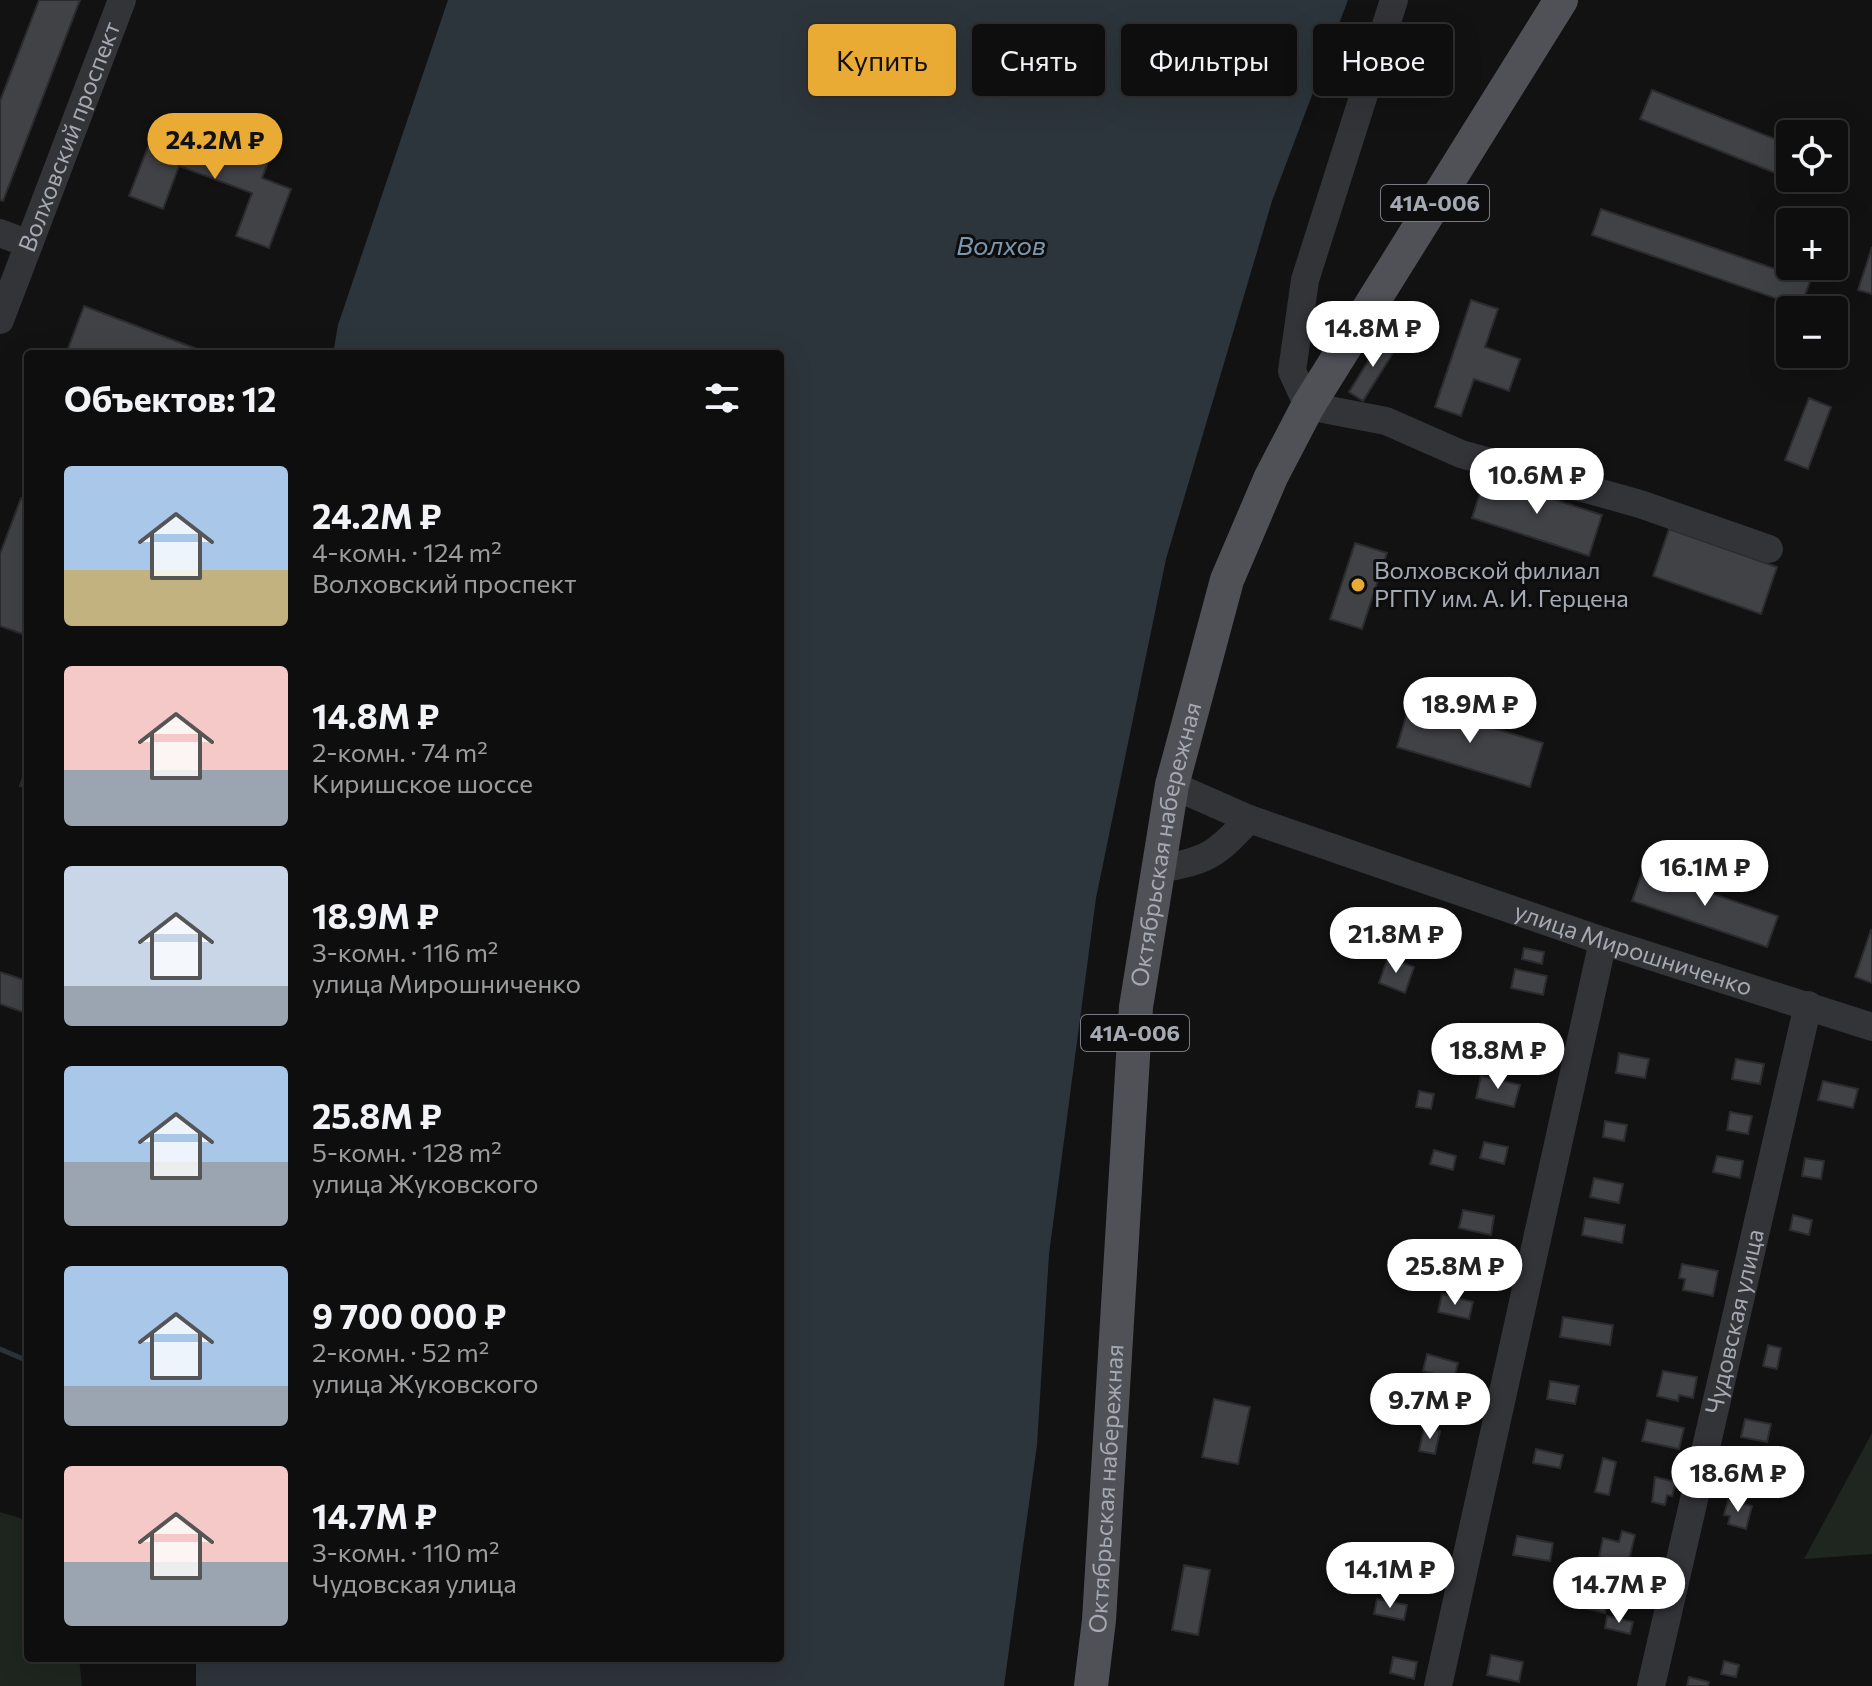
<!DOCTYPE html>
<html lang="ru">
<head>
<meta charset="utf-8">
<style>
  :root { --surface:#0e0e0e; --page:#171717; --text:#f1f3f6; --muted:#9b9c9e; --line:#2e2e2e; --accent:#eaab34 }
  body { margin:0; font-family:Commissioner,sans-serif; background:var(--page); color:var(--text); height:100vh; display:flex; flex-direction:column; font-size:30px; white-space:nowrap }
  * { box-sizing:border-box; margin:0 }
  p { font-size:26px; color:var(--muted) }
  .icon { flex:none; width:44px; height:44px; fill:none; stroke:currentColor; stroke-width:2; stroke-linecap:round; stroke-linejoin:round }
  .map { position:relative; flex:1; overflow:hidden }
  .drawer { position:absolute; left:24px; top:350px; width:760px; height:1312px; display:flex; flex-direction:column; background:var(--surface); border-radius:8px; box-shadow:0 8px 32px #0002,0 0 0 2px var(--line) }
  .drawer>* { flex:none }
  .hud { position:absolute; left:808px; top:24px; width:760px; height:72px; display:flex; gap:16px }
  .tools { position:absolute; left:1776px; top:120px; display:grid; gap:16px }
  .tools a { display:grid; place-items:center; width:72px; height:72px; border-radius:8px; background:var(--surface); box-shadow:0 8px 32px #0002,0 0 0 2px var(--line); font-size:40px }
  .price { position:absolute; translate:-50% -68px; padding:0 18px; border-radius:28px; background:#fff; color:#222; font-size:26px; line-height:52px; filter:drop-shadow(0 2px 4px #0008) }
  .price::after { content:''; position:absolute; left:50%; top:48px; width:24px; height:18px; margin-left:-12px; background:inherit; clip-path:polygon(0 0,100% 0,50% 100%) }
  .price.selected { background:var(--accent); color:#111 }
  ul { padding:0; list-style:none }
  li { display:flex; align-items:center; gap:24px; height:200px; padding:0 40px }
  li span { display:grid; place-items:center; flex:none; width:224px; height:160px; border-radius:8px; color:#555 }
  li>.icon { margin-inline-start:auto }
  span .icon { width:96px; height:96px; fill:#fffc; stroke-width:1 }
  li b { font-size:34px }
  h2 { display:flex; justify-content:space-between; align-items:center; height:96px; padding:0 40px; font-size:34px }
  .tag { padding:0 28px; border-radius:8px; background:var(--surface); box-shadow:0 8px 32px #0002,0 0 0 2px var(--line); font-size:28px; line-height:72px }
  .tag.selected { background:var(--accent); color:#111 }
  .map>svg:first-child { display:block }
</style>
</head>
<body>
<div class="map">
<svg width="1872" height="1686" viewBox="0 0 1872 1686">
  <rect width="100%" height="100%" fill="#121213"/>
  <path fill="#1e261f" d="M1872,1433v121l-68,5z
    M0,1512l20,6 8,8v132h51l3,28h-82z"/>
  <path fill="#2c353b" d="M448,0h900l-76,201 -106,358 -70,339 -47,356 -12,191 -33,241h-808v-28h584v-1304h-447l5,-29z"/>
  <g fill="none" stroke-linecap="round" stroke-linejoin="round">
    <path stroke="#2c353b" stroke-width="5" d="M0,1349l28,12"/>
  </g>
  <path fill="#414246" stroke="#2c2c2f" stroke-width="2" d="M39,0h41l-77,201 -3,-1v-99z
    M1652,90l138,55v33h33l-5,12 -178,-71z
    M187,132l81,30 -6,16 29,11 -22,59 -33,-12 16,-43 -73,-27 -16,43 -34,-13 22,-57 29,11z
    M1601,209l209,72 -9,26 -209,-72z
    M1872,247v47l-14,-4z
    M1471,300l27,9 -13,38 35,12 -11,32 -35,-12 -13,37 -26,-9z
    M84,306l126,48h-144z
    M1383,337l15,8 -35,56 -14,-9z
    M1809,398l22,9 -23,62 -23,-9z
    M1485,477l117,38 -13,41 -117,-38z
    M21,498l7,3v135l-28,-10v-72z
    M1669,529l108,38 -16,47 -108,-38z
    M1355,543l32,10 -25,76 -32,-10z
    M1410,703l133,40 -13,44 -133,-40z
    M28,763v26l-8,-3z
    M1643,870l135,46 -11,31 -135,-46z
    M1871,930l1,1v52l-17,-6z
    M1524,948l20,4 -2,12 -20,-5z
    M1388,957l26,10 -9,26 -26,-10z
    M1515,969l32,7 -4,19 -32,-7z
    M0,972l28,9v33l-28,-10z
    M1503,1028l30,5 -4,19 -29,-6z
    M1619,1053l30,6 -4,19 -29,-5z
    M1736,1059l28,5 -4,20 -28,-5z
    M1481,1076l39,9 -6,22 -38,-9z
    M1823,1081l35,8 -5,19 -35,-8z
    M1419,1091l15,3 -3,15 -15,-2z
    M1730,1112l22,4 -4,18 -21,-4z
    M1605,1121l22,4 -3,16 -21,-4z
    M1484,1142l24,5 -4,17 -24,-6z
    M1434,1150l22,6 -3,14 -23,-6z
    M1717,1156l26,5 -3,17 -27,-6z
    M1805,1158l19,3 -3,18 -19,-3z
    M1594,1178l29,6 -4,19 -29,-6z
    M1463,1210l31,6 -3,19 -32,-7z
    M1793,1215l19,5 -3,15 -19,-5z
    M1585,1218l40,7 -3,18 -40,-8z
    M1431,1253l49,9 -4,21 -49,-9z
    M1682,1264l36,7 -5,25 -30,-6 2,-11 -6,-1z
    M1442,1294l31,8 -4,17 -31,-7z
    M1563,1317l50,8 -3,20 -50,-8z
    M1768,1345l13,3 -4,21 -14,-3z
    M1427,1354l31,9 -4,16 -31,-8z
    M1663,1371l34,6 -4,21 -14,-3 -1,6 -21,-5z
    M1550,1381l29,5 -4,18 -28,-5z
    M1214,1399l36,8 -12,57 -36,-7z
    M1745,1419l26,5 -4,18 -26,-5z
    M1647,1420l37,8 -5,21 -37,-8z
    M1424,1428l16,3 -5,23 -16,-3z
    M1536,1449l27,6 -3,13 -27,-5z
    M1603,1458l13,4 -7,33 -14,-3z
    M1655,1477l21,5 -4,14 -5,-1 -2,10 -13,-3z
    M1728,1500l24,6 -6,23 -18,-5 2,-8 -6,-1z
    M1622,1531l13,4 -7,29 -29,-7 4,-19 16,4z
    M1517,1536l36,7 -3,18 -37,-6z
    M1184,1565l26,5 -12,65 -26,-5z
    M1580,1567l38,10 -4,16 -38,-9z
    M1575,1594l33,8 -3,11 -33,-8z
    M1377,1599l30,6 -3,15 -30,-6z
    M1607,1616l26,6 -3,12 -25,-6z
    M1491,1655l32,7 -4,20 -32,-7z
    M1393,1657l24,5 -3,17 -24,-6z
    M1724,1661l15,4 -3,12 -15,-3z
    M1689,1677l20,5 -1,4h-21z"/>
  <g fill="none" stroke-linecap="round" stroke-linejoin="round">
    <g stroke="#333438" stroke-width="28">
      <path d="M1394,0l-89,280 -13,91 16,35 78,15 75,33 179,50 129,45"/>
      <path d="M0,233l29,11"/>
      <path id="s1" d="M0,320l122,-320"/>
      <path id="s2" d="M1172,785l77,34 354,122 269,86"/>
      <path d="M1159,869c48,-8 57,-14 90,-50"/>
      <path d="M1438,1686l165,-745"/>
      <path id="s3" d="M1651,1686l157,-681"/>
    </g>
    <path stroke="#4f5157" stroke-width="34" id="s4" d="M1091,1686l8,-66 37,-613 36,-222 55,-205 44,-103 37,-71 253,-406"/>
  </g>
  <circle fill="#eaab34" stroke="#0d0d0e" stroke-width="3" cx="1358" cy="585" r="8"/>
  <g text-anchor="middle" stroke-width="6" stroke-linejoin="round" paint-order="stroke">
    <g fill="#0d0d0e" stroke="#777a82" stroke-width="2">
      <rect x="1381" y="185" width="108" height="36" rx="6"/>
      <rect x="1081" y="1015" width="108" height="36" rx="6"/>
    </g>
    <g font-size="22" font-weight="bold" fill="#a4a9b3">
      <text x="1435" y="211">41А-006</text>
      <text x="1135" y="1041">41А-006</text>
    </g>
    <g font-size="24" fill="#a4a9b3" stroke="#0d0d0e">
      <text dy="8" stroke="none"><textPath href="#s1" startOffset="196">Волховский проспект</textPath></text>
      <text dy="8" stroke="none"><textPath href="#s4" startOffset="846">Октябрьская набережная</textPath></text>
      <text dy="8" stroke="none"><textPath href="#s2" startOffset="490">улица Мирошниченко</textPath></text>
      <text dy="8" stroke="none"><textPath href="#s3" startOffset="374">Чудовская улица</textPath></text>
      <text dy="8" stroke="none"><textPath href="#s4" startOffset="198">Октябрьская набережная</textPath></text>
    </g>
    <g font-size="24" fill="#a4a9b3" stroke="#0d0d0e" text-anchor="start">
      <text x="1374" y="579">Волховской филиал<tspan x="1374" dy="28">РГПУ им. А. И. Герцена</tspan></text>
    </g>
    <g font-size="26" font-style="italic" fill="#7c97ae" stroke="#0d0d0e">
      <text x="1001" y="255">Волхов</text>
    </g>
  </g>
</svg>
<div class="tools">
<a><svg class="icon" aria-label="locate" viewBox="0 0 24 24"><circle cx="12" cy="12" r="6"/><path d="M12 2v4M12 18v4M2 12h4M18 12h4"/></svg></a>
<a>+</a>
<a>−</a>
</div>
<b class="price selected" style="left:215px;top:181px">24.2M ₽</b>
<b class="price" style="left:1373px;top:369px">14.8M ₽</b>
<b class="price" style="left:1537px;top:516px">10.6M ₽</b>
<b class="price" style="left:1470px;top:745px">18.9M ₽</b>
<b class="price" style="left:1705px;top:908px">16.1M ₽</b>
<b class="price" style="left:1396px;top:975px">21.8M ₽</b>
<b class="price" style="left:1498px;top:1091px">18.8M ₽</b>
<b class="price" style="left:1455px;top:1307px">25.8M ₽</b>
<b class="price" style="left:1430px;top:1441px">9.7M ₽</b>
<b class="price" style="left:1738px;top:1514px">18.6M ₽</b>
<b class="price" style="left:1390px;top:1610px">14.1M ₽</b>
<b class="price" style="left:1619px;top:1625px">14.7M ₽</b>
<div class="hud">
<a class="tag selected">Купить</a>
<a class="tag">Снять</a>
<a class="tag">Фильтры</a>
<a class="tag">Новое</a>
</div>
<section class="drawer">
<h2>Объектов: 12<svg class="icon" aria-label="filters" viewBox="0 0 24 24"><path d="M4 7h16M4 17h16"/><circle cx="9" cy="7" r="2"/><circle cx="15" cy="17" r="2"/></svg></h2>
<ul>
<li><span style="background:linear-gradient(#a9c7e8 65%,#c2b280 0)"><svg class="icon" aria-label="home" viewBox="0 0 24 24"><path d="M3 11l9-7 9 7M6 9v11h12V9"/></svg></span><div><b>24.2M ₽</b><p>4-комн. · 124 m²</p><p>Волховский проспект</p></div></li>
<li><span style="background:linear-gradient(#f6c9c9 65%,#9aa5b1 0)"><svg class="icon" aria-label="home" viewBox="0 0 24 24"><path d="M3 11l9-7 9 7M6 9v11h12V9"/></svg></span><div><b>14.8M ₽</b><p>2-комн. · 74 m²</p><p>Киришское шоссе</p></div></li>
<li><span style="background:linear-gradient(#c9d6e8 75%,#9aa5b1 0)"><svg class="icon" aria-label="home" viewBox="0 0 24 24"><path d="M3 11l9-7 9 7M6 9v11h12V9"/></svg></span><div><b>18.9M ₽</b><p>3-комн. · 116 m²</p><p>улица Мирошниченко</p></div></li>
<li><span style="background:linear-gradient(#a9c7e8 60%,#9aa5b1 0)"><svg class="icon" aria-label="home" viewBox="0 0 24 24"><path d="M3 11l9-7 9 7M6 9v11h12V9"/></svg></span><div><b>25.8M ₽</b><p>5-комн. · 128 m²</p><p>улица Жуковского</p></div></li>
<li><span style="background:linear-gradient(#a9c7e8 75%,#9aa5b1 0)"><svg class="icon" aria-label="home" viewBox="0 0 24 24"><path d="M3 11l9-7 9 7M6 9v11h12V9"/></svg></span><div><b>9 700 000 ₽</b><p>2-комн. · 52 m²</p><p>улица Жуковского</p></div></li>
<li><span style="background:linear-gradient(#f6c9c9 60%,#9aa5b1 0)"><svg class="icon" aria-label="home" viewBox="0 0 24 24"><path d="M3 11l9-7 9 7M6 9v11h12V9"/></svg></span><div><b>14.7M ₽</b><p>3-комн. · 110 m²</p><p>Чудовская улица</p></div></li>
</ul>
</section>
</div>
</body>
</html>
